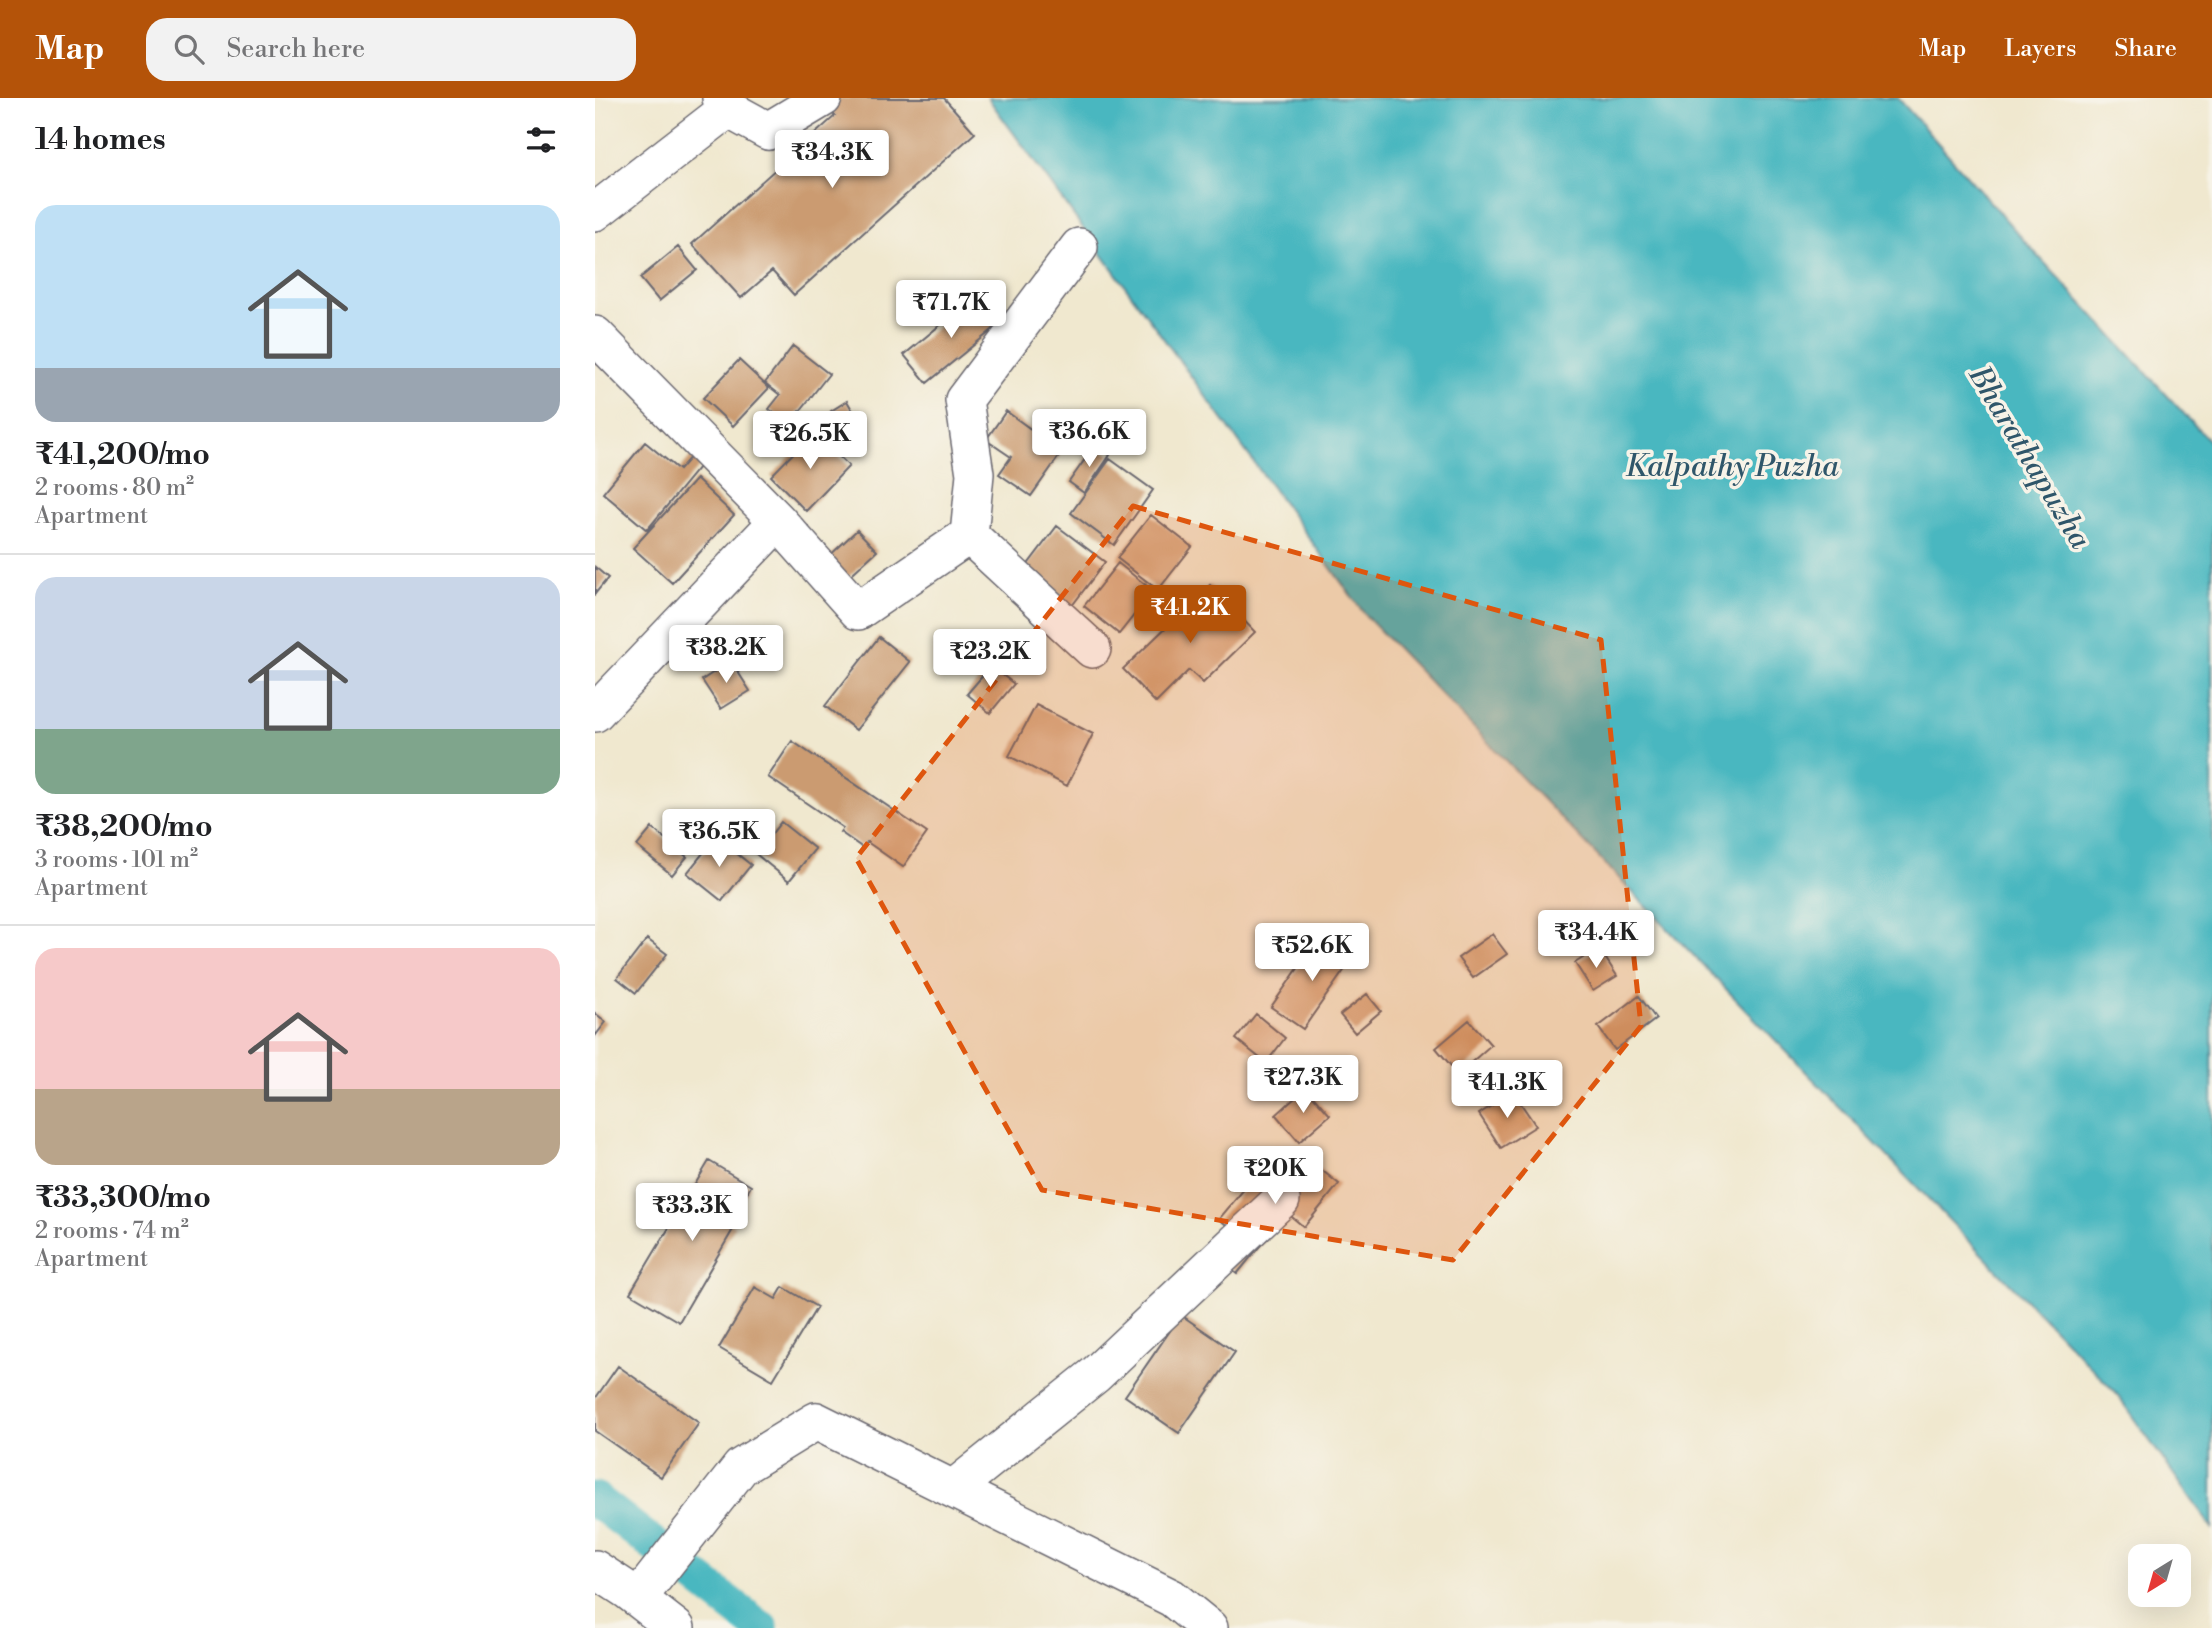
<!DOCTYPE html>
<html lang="en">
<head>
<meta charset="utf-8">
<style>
  :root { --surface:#fff; --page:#f2f2f2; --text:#202124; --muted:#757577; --line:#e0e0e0; --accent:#b45309 }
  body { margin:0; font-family:"Libre Bodoni",serif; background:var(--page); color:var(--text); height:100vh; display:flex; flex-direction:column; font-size:26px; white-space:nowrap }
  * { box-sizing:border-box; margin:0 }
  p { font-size:23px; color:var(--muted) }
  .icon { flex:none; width:38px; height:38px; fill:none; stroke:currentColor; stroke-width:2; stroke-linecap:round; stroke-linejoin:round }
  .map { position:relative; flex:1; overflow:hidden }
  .side { display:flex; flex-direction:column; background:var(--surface); width:595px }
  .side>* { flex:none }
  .needle { width:46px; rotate:217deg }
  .fabs { position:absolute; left:1533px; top:1446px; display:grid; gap:14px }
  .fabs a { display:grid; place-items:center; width:63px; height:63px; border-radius:14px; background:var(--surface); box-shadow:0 7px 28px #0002; font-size:35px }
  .price { position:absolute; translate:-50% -60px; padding:0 16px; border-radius:7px; background:#fff; color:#222; font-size:23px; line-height:46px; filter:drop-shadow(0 2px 4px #0008) }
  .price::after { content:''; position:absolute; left:50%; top:42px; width:21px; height:16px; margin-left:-10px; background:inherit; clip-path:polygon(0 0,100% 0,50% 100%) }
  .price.on { background:var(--accent); color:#fff }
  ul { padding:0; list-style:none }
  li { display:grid; align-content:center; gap:14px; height:371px; padding:0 35px }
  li+li { border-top:2px solid var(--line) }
  li span { display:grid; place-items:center; height:217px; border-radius:21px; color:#555 }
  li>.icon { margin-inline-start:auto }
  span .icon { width:126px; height:126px; fill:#fffc; stroke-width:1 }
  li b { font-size:30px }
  h2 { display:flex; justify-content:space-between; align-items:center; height:84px; padding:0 35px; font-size:30px }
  header { display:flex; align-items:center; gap:42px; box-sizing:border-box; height:98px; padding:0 35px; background:var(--accent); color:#fff }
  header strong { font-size:33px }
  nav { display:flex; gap:38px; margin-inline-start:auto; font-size:24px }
  .search { width:490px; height:63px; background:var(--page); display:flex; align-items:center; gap:18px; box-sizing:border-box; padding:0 24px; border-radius:21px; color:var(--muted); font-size:26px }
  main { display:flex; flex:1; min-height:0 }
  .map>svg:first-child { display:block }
</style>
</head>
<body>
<header>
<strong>Map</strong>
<div class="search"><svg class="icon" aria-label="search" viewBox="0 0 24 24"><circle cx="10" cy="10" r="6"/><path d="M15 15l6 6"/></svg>Search here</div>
<nav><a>Map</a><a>Layers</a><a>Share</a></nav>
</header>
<main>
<section class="side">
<h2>14 homes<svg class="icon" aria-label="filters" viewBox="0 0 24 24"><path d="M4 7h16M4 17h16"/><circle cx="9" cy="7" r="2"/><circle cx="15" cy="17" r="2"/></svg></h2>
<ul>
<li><span style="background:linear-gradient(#bfe0f5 75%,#9aa5b1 0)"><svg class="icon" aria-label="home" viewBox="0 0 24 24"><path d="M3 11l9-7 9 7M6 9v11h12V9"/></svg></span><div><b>₹41,200/mo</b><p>2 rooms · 80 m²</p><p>Apartment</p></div></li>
<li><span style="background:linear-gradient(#c9d6e8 70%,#7fa58c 0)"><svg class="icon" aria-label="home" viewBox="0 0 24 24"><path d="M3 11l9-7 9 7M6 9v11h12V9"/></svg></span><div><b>₹38,200/mo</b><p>3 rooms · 101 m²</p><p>Apartment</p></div></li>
<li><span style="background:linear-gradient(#f6c9c9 65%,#b9a48a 0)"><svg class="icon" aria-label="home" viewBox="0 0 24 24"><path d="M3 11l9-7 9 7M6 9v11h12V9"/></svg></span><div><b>₹33,300/mo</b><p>2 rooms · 74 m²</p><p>Apartment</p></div></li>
</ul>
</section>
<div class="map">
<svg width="1617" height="1530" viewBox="0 0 1617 1530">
  <rect width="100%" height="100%" fill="#f7f3e8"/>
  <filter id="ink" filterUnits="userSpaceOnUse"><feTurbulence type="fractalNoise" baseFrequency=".0143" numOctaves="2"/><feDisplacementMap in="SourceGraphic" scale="14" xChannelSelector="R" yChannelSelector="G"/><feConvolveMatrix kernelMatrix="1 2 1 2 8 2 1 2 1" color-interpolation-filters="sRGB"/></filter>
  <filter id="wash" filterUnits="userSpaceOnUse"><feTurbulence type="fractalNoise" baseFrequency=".00686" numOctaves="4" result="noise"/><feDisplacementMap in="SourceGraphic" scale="28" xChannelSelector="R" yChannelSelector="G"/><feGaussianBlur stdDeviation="1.57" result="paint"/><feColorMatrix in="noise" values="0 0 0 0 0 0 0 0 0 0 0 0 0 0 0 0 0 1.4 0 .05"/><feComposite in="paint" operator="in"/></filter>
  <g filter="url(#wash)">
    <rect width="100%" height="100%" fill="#f0e8cf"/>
    <path fill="#48b7c0" stroke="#356c7e" stroke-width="2" d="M393,0h910l131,148 183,198v1084l-97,-136 -749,-776z"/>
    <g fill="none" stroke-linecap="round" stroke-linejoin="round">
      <path stroke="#48b7c0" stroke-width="35" d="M0,1401l166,129"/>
    </g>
    <g id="blocks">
      <path fill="#cb9b71" d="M225,0h124l31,35 -181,162 -22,-24 -31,27 -49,-54 143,-128z
        M83,149l19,23 -38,31 -19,-23z
        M379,199l23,29 -70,57 -23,-28z
        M198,248l36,28 -40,51 -20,-16 11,-14 -15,-12z
        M144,262l30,28 -36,38 -30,-28z
        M252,303l19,32 -16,10 -19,-32z
        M411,313l56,41 -31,44 -32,-22 12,-17 -25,-17z
        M219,334l35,34 -43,45 -35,-35z
        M50,344l34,28 20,-23 10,8 -62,75 -44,-37z
        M500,347l15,10 -26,38 -15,-11z
        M515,361l43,31 -39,55 -43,-32z
        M101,381l38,36 -62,68 -39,-35z
        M556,417l41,32 -34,43 -41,-32z
        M462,428l48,36 -37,49 -48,-36z
        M262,432l20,21 -33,30 -19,-21z
        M523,465l35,28 -34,43 -35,-28z
        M0,469l13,11 -13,16z
        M615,487l45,47 -52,51 -14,-13 -33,33 -33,-34z
        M284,539l31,25 -54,68 -31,-24z
        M136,563l19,30 -29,18 -19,-29z
        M396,568l23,18 -24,29 -23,-19z
        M441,607l57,29 -26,52 -58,-30z
        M197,643l135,92 -24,34 -36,-25 -4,6 -23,-16 3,-4 -75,-51z
        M186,724l34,27 -26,32 -33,-27z
        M57,730l35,29 -15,18 -35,-29z
        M121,739l35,28 -29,36 -35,-28z
        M897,836l15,20 -34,24 -15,-20z
        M725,839l32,22 -49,70 -32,-22z
        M52,841l20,15 -31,39 -19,-15z
        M1004,850l18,28 -24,15 -18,-28z
        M772,896l14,17 -26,22 -15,-18z
        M1044,898l17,23 -41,31 -17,-23z
        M0,915l11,9 -11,14z
        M661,916l29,24 -19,25 -30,-24z
        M874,922l22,25 -33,29 -22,-26z
        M711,990l24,27 -31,27 -23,-27z
        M918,994l23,34 -35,22 -22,-34z
        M699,1050l45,36 -35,43 -17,-14 -50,61 -18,-14 20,-25 -20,-16 37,-44 10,8z
        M114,1063l42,25 -22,36 6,4 -56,96 -49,-29z
        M160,1189l21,12 7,-12 34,20 -44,73 -54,-32z
        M586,1217l54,37 -56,81 -54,-37z
        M23,1268l81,57 -38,54 -66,-46v-32z"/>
    </g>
  </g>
  <g filter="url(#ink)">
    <use href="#blocks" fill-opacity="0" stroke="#6a676f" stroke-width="2"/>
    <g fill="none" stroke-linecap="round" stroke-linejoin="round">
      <g stroke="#6a676f" stroke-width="40">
        <path id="street" d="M133,11l40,22 55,-33
          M0,114l133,-103 -7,-11
          M0,237l183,186 -183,192
          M183,423l80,90 111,-76 6,-61 -11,-74 115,-153
          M374,437l123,114
          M358,1391l142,-114 186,-175
          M0,1471l32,21 49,38
          M43,1500l103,-131 75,-46 356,177 37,30"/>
      </g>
      <use href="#street" stroke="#fff" stroke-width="37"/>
    </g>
  </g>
  <path fill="#de560e" fill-opacity="0.2" stroke="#de560e" stroke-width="5" stroke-dasharray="14 9" stroke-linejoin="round" d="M538,408l468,134 40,386 -188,234 -411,-70 -186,-332z"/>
  <g text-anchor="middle" stroke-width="7" stroke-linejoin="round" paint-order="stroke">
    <g font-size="30" font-style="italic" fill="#2f566a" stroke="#f7f3e8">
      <text transform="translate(1435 359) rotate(59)" y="10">Bharathapuzha</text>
      <text x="1137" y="378">Kalpathy Puzha</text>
    </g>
  </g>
</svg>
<div class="fabs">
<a><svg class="needle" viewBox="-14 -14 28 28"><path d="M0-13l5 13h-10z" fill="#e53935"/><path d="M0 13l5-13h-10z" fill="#757577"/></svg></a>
</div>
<b class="price" style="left:237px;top:92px">₹34.3K</b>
<b class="price" style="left:356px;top:242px">₹71.7K</b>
<b class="price" style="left:494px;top:371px">₹36.6K</b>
<b class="price" style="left:215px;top:373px">₹26.5K</b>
<b class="price on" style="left:595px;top:547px">₹41.2K</b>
<b class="price" style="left:131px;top:587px">₹38.2K</b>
<b class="price" style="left:395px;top:591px">₹23.2K</b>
<b class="price" style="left:124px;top:771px">₹36.5K</b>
<b class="price" style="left:1001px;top:872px">₹34.4K</b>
<b class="price" style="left:717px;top:885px">₹52.6K</b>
<b class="price" style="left:708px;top:1017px">₹27.3K</b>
<b class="price" style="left:912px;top:1022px">₹41.3K</b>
<b class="price" style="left:680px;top:1108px">₹20K</b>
<b class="price" style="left:97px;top:1145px">₹33.3K</b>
</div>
</main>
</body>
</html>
